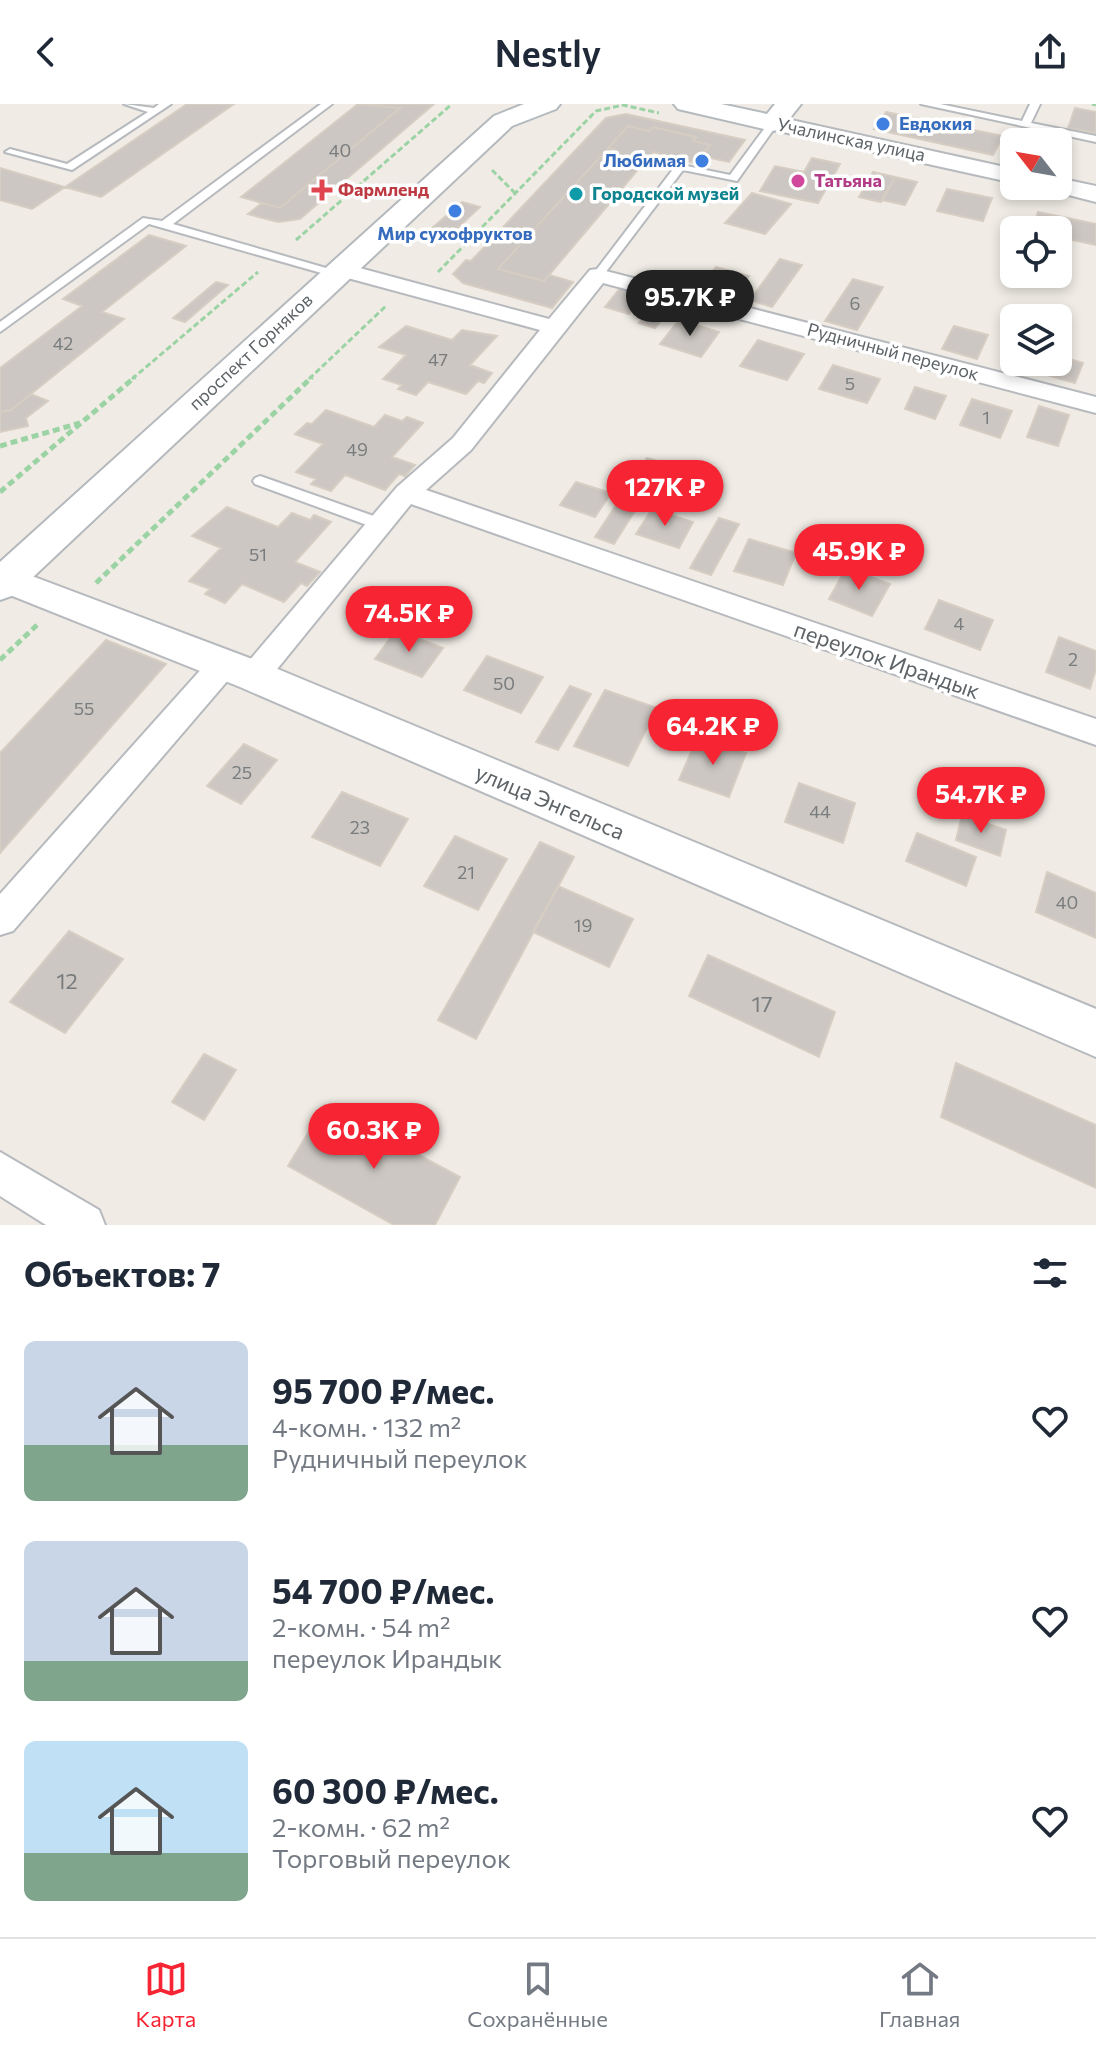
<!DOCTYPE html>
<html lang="ru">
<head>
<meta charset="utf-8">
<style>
  :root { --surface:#fff; --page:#f6f6f7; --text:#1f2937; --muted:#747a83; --line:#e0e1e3; --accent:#f72533 }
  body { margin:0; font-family:Commissioner,sans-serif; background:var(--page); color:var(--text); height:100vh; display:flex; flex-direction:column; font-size:30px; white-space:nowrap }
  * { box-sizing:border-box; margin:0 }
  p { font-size:26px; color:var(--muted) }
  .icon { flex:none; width:44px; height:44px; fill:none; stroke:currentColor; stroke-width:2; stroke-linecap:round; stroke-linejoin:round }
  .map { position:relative; height:1121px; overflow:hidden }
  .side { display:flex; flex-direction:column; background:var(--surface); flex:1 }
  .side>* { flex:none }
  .needle { width:52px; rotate:301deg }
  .buttons { position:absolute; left:1000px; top:24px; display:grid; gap:16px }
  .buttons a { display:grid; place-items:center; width:72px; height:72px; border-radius:12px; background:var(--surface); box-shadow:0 4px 12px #0003; font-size:40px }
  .price { position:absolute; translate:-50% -68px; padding:0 18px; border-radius:28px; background:var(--accent); color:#fff; font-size:26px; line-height:52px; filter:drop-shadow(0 2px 4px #0008) }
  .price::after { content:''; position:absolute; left:50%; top:48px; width:24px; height:18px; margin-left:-12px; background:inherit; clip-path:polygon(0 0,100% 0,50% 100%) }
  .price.current { background:#222; color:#fff }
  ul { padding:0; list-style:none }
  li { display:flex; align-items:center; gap:24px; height:200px; padding:0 24px }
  li span { display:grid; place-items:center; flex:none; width:224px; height:160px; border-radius:12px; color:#555 }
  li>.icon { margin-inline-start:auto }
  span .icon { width:96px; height:96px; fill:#fffc; stroke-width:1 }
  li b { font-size:34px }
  h2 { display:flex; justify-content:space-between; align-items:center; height:96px; padding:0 24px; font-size:34px }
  header { display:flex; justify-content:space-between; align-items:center; height:104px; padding:0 24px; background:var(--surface); font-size:36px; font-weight:600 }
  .tab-bar { display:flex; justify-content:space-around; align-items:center; height:112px; border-top:2px solid var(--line); background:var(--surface); font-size:22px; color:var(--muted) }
  .tab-bar a { display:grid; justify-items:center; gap:4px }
  .tab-bar .current { color:var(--accent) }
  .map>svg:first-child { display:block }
</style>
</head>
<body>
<header><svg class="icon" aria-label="back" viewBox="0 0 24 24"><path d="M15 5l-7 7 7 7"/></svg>Nestly<svg class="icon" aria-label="share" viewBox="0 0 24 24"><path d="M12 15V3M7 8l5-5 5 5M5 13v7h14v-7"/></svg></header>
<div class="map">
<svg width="1096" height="1121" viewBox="0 0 1096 1121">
  <rect width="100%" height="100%" fill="#f0ece5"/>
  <path fill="#ccc7c2" stroke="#d6cdc3" stroke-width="2" d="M187,0h47l-133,93 -36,-10z
    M358,0l42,4 -120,100 -39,-11z
    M358,0h76l-134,115 -22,3 -30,-8 14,-11 -21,-6z
    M1075,4l21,4v21l-28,-5z
    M886,8l117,24 -10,19 -119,-26z
    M626,10l119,26 -16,22 -28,-6 -6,7 -42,-11 -8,15 -4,-1 -92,109 24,7 -21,26 -89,-25 -10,-9 13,-14 5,1 135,-143z
    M628,22l21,5 4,-4 43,10 -3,4 17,4 -15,18 -42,-11 -8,15 -39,-9 8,-9 -6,-1z
    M600,53l41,9 -97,115 -46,-12z
    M812,54l28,6 -22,39 -58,-12 15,-25 29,6z
    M0,64l65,19 -33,22 -32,-9z
    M873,68l22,5 -14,25 -22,-5z
    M895,73l22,5 -12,23 -23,-5z
    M947,85l45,9 -9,23 -46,-10z
    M752,89l39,11 -26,30 -40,-11z
    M462,98l18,5 -35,33 -20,-6z
    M1038,108l58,12v21l-38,-8v-7h-26z
    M149,131l37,11 -84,66 22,7 -113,91 -11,2v-44l82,-62 -19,-7z
    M149,131l37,11 -84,66 22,7 -93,75 17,7 -22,17 2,8 -28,6v-64l82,-62 -19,-7z
    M780,155l22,6 -30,42 -22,-7z
    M716,163l33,9 -11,15 -33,-9z
    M853,175l30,8 -26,43 -32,-9z
    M216,178l12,3 -43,37 -12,-4z
    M621,183l23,7 -15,20 -24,-7z
    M657,197l16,5 -18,22 -16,-5z
    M679,216l40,12 -18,25 -41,-13z
    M406,222l46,14 10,-10 35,6 -27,29 22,8 -8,10 -6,-2 -12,13 -38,-12 -12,13 -18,-6 4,-4 -19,-6 23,-24 -27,-8z
    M954,222l34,9 -11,24 -35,-10z
    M758,236l46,14 -17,26 -47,-14z
    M1014,241v17h44v-6l25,7 -8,20 -69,-20z
    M833,261l47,14 -13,24 -48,-14z
    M915,283l31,9 -11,23 -30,-10z
    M972,295l40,12 -12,27 -40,-13z
    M1039,302l30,9 -11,31 -31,-9z
    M326,306l48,17 11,-12 17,6 5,-4 16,6 -31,34 23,8 -10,11 -6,-2 -14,16 -40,-15 -14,16 -20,-7 5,-5 -20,-7 27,-28 -28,-10 12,-11 5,1z
    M647,354l18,5 -51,81 -19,-7z
    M576,378l35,11 -16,24 -35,-12z
    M227,403l51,20 14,-14 18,7 4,-5 17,7 -36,40 25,10 -13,14 -6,-3 -17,19 -42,-18 -17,19 -20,-9 5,-5 -21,-8 32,-33 -29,-12z
    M652,405l41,13 -14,26 -43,-14z
    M719,414l20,6 -28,51 -21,-7z
    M749,435l47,14 -13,32 -49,-14z
    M846,464l44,16 -18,32 -43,-17z
    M939,496l54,20 -13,30 -55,-21z
    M396,526l47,18 -21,29 -47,-18z
    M1059,533l37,14v18l-6,20 -44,-17z
    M106,536l60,24 -166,189v-100z
    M487,552l56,21 -22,36 -57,-23z
    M570,582l21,8 -33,56 -22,-8z
    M605,586l52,18 -29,58 -54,-20z
    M698,632l48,17 -17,44 -50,-17z
    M244,640l33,16 -36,44 -34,-18z
    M799,679l56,20 -12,40 -58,-21z
    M342,688l66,27 -28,47 -68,-29z
    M962,711l44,15 -6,26 -44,-16z
    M917,729l59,24 -10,29 -60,-25z
    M455,732l52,23 -29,51 -54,-24z
    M540,738l34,15 -98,182 -38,-19z
    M1047,768l49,21v45l-60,-26z
    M558,782l75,33 -24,48 -76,-35z
    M69,827l54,28 -58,74 -55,-31z
    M708,851l127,57 -16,45 -130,-61z
    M204,950l32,16 -32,50 -32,-18z
    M956,959l140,62v63l-155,-71z
    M325,1001l135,72 -25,48h-41l-106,-59z"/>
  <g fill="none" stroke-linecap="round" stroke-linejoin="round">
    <g stroke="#b6b9bd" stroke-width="4">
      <path id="service" d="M124,0l30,4 5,-4h12l-99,66 -67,-18 5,-3 57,15 81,-52z
        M321,0h11l-159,120 167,48v4h-8l-183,-52 -149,108v-10l143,-104 19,3z
        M921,0h19l82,17 8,-17h10l-9,19 65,13v6z
        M773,16l5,3 -41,58 -54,-11 -81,107h-8v-4l83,-109 53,11 40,-54z
        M260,372l125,44 2,4 -7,5 -5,-1 -120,-44 -2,-3 2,-3z"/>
    </g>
    <g stroke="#b6b9bd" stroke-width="4">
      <path id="minor" d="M341,159l208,56 41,-49 8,-1 498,128v16l-493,-130 -132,167 -45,40 670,229v26l-685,-241 -146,180 -11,4 -11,-4 -4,-8 4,-8 154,-181 56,-49 87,-108 -207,-56 -3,-5z
        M224,548l11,4 4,8 -4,8 -222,259 -13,4v-41l213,-238z
        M0,1048l99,58 6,15h-59l-46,-29z"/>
    </g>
    <g stroke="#b6b9bd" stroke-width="4">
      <path id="tertiary" d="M773,12l241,53v14l-249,-55 -4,-5 4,-5z
        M1058,74l38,8v16l-47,-12 -3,-4h12z
        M0,460l268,101 828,344v48l-856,-370 -240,-96z"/>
    </g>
    <g stroke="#b4b9be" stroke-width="4">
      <path id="secondary" d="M524,0h36l-4,5 -44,17 -498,469 -14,5v-38l494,-446z
        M674,0h47l46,10 8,-10h26l-19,24 -9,3 -95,-22z"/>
    </g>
    <path stroke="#9cd3a4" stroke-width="3" stroke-dasharray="6 3" stroke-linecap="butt" d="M1092,0l4,1
      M492,66l24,24
      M296,136l156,-136
      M438,168l158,-161 27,-6 36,8
      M132,275l126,-107
      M309,275l78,-74"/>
    <path stroke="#9cd3a4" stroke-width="5" stroke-dasharray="7 4" stroke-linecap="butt" d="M0,342l80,-23
      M0,388l135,-115
      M96,479l216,-206
      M0,556l37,-35"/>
    <use href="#service" fill="#fff" fill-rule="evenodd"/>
    <use href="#minor" fill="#fff" fill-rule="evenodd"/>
    <use href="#tertiary" fill="#fff" fill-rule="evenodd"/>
    <use href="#secondary" fill="#fff" fill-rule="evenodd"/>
  </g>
  <g fill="#3f7fe0" stroke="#fff" stroke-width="3">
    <circle cx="883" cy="20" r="8"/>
    <circle cx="702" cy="57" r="8"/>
    <circle cx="455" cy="107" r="8"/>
  </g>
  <circle fill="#d1479c" stroke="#fff" stroke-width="3" cx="798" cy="77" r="8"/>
  <path fill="#e0444e" stroke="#fff" stroke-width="3" d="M318 74h8v8h8v8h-8v8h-8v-8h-8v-8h8z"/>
  <circle fill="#0f9aa8" stroke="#fff" stroke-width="3" cx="576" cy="90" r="8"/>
  <g text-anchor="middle" stroke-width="7" stroke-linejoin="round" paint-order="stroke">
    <g font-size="18" font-weight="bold" fill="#366cbe" stroke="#fff" text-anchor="start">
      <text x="899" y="26">Евдокия</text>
      <text x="686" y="63" text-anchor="end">Любимая</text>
      <text x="455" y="136" text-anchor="middle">Мир сухофруктов</text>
    </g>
    <g font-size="18" fill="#5d6367" stroke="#fff">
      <text transform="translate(851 36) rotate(12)" y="6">Учалинская улица</text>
      <text transform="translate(251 248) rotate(-43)" y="6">проспект Горняков</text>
      <text transform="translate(893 248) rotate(15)" y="6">Рудничный переулок</text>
    </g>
    <g font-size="18" fill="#797c7e">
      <text x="340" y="53">40</text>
      <text x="855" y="206">6</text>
      <text x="63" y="246">42</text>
      <text x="438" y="262">47</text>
      <text x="850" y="286">5</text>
      <text x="986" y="320">1</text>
      <text x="357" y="352">49</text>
      <text x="258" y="457">51</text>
      <text x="959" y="526">4</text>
      <text x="1073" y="562">2</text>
      <text x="504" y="586">50</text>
      <text x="84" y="611">55</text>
      <text x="242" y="675">25</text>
      <text x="820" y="714">44</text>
      <text x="360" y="730">23</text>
      <text x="466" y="775">21</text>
      <text x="1067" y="805">40</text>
      <text x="583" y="828">19</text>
    </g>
    <g font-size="18" font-weight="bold" fill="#b23c85" stroke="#fff" text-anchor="start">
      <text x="814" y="83">Татьяна</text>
    </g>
    <g font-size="18" font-weight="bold" fill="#be3a42" stroke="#fff" text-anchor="start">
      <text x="338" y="92">Фармленд</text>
    </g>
    <g font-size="18" font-weight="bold" fill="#0d838f" stroke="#fff" text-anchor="start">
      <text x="592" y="96">Городской музей</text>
    </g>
    <g font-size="22" fill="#5d6367" stroke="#fff">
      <text transform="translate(887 556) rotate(19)" y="8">переулок Ирандык</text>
      <text transform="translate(550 698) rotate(23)" y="8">улица Энгельса</text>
    </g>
    <g font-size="22" fill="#797c7e">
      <text x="67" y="885">12</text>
      <text x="762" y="908">17</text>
    </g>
  </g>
</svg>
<div class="buttons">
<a><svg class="needle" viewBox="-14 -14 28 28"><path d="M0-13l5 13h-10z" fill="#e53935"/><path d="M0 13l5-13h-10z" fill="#747a83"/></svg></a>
<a><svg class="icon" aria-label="locate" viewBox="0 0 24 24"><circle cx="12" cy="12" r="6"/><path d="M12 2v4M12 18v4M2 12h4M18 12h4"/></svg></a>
<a><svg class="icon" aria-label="layers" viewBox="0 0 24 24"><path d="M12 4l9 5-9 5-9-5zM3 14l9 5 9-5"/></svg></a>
</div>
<b class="price current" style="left:690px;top:234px">95.7K ₽</b>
<b class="price" style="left:665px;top:424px">127K ₽</b>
<b class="price" style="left:859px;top:488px">45.9K ₽</b>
<b class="price" style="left:409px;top:550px">74.5K ₽</b>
<b class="price" style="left:713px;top:663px">64.2K ₽</b>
<b class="price" style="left:981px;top:731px">54.7K ₽</b>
<b class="price" style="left:374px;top:1067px">60.3K ₽</b>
</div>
<section class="side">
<h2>Объектов: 7<svg class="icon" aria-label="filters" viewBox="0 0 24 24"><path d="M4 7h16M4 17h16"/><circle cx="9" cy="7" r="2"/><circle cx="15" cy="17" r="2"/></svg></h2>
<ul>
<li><span style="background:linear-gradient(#c9d6e8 65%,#7fa58c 0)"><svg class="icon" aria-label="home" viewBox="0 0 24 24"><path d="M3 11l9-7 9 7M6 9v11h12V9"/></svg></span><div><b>95 700 ₽/мес.</b><p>4-комн. · 132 m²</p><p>Рудничный переулок</p></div><svg class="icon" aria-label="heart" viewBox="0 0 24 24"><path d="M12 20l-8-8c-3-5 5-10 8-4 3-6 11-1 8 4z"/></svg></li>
<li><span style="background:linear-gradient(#c9d6e8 75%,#7fa58c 0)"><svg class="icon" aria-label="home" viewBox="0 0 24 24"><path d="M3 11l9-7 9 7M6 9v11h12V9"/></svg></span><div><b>54 700 ₽/мес.</b><p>2-комн. · 54 m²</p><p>переулок Ирандык</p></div><svg class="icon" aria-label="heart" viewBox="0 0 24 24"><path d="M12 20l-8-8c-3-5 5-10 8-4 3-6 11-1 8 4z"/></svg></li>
<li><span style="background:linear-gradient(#bfe0f5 70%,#7fa58c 0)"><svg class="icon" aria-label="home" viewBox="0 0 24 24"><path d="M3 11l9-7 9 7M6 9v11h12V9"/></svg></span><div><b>60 300 ₽/мес.</b><p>2-комн. · 62 m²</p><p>Торговый переулок</p></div><svg class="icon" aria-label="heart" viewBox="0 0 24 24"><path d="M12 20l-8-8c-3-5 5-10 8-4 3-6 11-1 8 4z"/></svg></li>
</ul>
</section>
<nav class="tab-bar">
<a class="current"><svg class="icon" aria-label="map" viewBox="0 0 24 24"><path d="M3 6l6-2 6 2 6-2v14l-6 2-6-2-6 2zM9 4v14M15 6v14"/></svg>Карта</a>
<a><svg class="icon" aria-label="saved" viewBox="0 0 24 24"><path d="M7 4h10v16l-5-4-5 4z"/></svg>Сохранённые</a>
<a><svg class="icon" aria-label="home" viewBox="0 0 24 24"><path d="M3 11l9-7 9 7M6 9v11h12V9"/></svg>Главная</a>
</nav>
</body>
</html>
